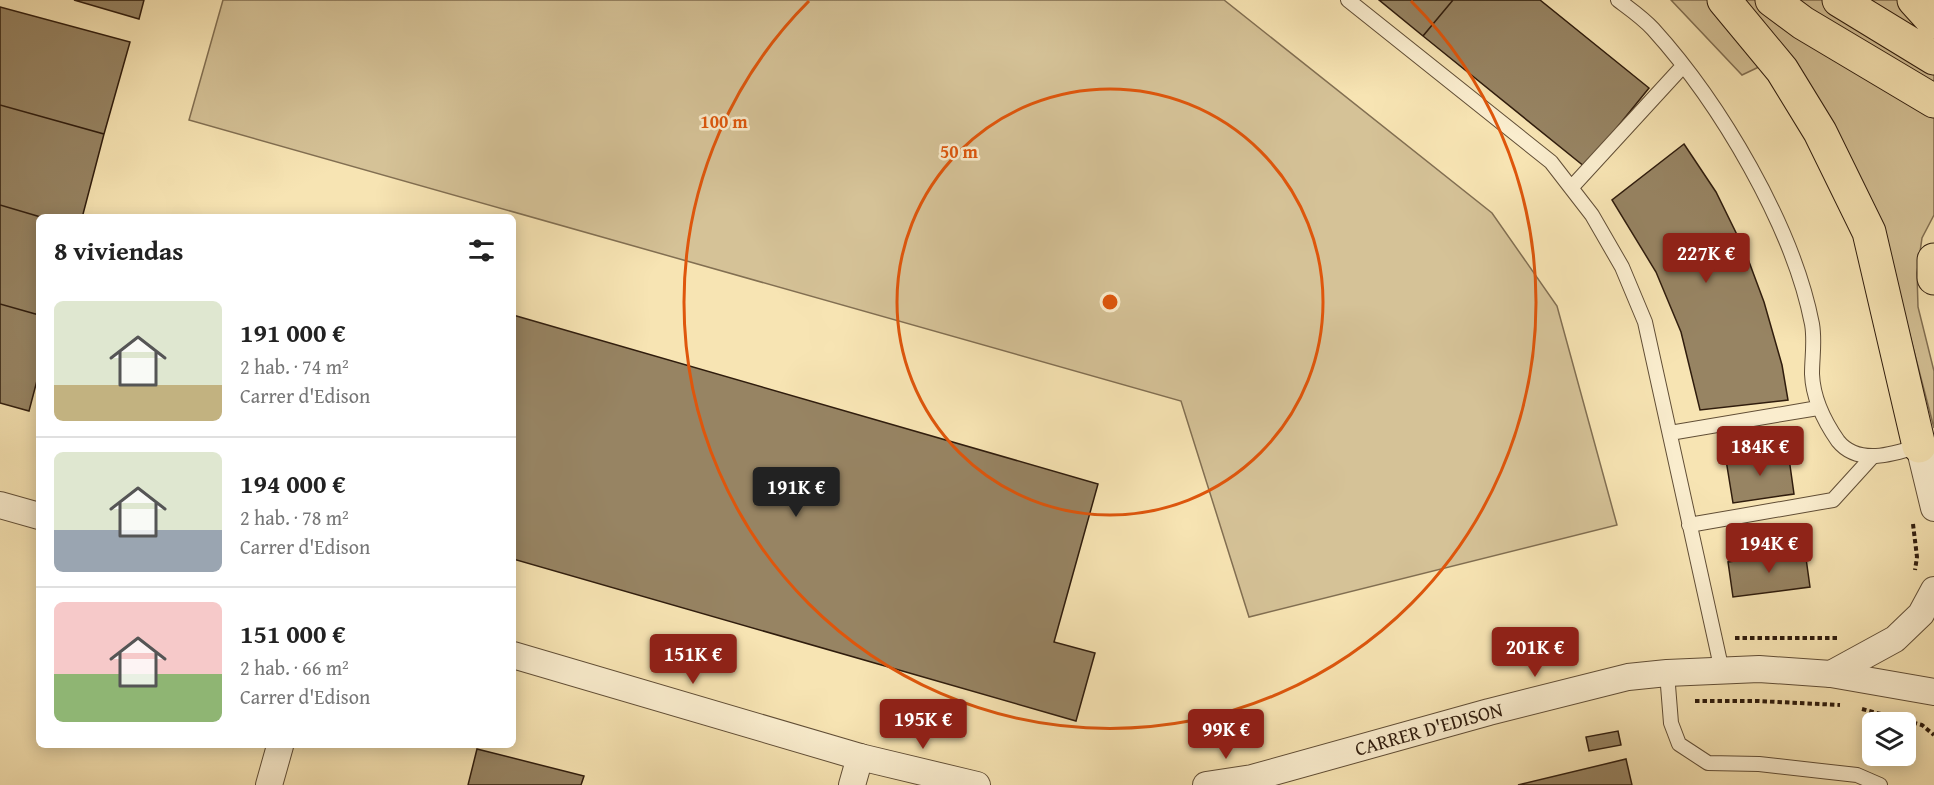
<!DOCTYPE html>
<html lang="es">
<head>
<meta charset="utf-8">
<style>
  :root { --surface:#fff; --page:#f6f6f6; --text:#222; --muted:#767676; --line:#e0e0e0; --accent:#8f2418 }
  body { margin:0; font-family:"Gentium Book Plus",serif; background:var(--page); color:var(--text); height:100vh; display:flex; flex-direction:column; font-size:22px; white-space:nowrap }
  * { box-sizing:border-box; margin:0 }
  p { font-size:20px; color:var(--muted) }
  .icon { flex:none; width:33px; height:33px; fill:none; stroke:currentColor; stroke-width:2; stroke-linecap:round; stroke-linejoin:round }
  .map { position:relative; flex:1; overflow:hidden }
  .side { position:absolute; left:36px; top:214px; width:480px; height:534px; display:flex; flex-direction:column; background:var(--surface); border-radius:9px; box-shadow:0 3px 15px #0003 }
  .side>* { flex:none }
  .buttons { position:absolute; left:1862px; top:712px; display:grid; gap:12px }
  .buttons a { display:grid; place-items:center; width:54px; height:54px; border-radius:9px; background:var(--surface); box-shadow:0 3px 15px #0003; font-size:30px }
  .price { position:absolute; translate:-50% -51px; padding:0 14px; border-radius:6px; background:var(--accent); color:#fff; font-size:20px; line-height:39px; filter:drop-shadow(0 2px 3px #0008) }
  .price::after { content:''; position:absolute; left:50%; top:36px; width:18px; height:14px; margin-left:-9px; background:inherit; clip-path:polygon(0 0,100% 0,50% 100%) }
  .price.on { background:#222; color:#fff }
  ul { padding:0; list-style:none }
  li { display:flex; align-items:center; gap:18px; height:150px; padding:0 18px }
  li+li { border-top:2px solid var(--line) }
  li span { display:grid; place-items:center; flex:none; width:168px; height:120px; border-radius:9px; color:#555 }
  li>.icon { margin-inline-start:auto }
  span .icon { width:72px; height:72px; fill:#fffc; stroke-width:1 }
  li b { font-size:26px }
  h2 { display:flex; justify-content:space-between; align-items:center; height:72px; padding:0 18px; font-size:26px }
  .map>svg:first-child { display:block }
</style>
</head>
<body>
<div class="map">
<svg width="1934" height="785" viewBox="0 0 1934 785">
  <rect width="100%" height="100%" fill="#f7e4b3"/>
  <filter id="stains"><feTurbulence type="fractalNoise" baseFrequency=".00333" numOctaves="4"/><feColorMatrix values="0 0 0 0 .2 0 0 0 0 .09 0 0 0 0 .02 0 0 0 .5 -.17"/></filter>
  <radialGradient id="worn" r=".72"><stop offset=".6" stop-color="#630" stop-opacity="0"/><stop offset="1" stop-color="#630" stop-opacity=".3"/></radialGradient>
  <path fill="#d5c297" stroke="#826f52" stroke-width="1.5" d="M223,0h1001l268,213 65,93 60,219 -368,92 -68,-216 -992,-281z
    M1671,0h263v215l-12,23 -5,35 1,34 16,64v57l-51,-196 -97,-178 -44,21z"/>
  <path fill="#978463" stroke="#2f1c0d" stroke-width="1.5" d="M74,0h70l-5,19z
    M1379,0h74l-30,36z
    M1453,0h87l109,88 -64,79 -162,-131z
    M0,7l130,35 -26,92 -104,-29z
    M0,105l104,29 -22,84h-38l-44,-13z
    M1684,144l32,48 29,59 19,51 18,63 6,35 -88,10 -19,-78 -25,-60 -44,-72z
    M0,205l44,13h-5v97l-39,-11z
    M0,304l39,11v58l-10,38 -29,-8z
    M513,315l585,169 -44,158 41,11 -19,68 -563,-162z
    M1788,451l6,43 -61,9 -7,-43z
    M1805,551l5,36 -77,10 -5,-35z
    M1618,731l3,14 -32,6 -3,-14z
    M477,749l107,27 -3,9h-113z
    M1626,759l6,26h-114z"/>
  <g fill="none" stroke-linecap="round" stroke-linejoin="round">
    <g stroke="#614e36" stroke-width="16">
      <path id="lane" d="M1348,0l203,162 41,53 30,52 23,55 77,349
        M1618,0c12,9 25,18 35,29 67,74 140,197 159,295 3,17 0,33 0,50 1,25 12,47 26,67 20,25 56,13 81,5
        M1571,188l112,-122
        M1670,433l148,-25
        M1689,525l144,-25 40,-44
        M1667,673l4,50 8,21 29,19 51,1 98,11 23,10"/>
    </g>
    <g stroke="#614e36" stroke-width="28">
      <g id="street">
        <path d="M1919,446l15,62"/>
        <path d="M0,505l39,11"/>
        <path d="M513,655l347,102 117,28"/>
        <path d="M1831,674l64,-35 26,-25 13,-24"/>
        <path d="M269,785l11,-39"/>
        <path d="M852,785l8,-28"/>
        <path id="s1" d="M1206,785l46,-7 237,-66 139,-35 39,-4 92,-4 72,5 103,18"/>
      </g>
    </g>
    <g stroke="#2f1c0d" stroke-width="35">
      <path id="highway" d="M1724,0l58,70 38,62 49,100 50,214
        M1772,0l31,23 131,78
        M1839,0l95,58
        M1914,0l20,22
        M1934,260v18"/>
    </g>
    <path stroke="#2f1c0d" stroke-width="4" stroke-dasharray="4.5 3" stroke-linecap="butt" d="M1913,524l4,33 -2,13
      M1735,638h104
      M1695,701h62l83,4
      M1862,709l60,16 12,10"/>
    <use href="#lane" stroke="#faedce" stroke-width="14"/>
    <use href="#street" stroke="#faedce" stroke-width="26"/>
    <use href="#highway" stroke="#f7e4b3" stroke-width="33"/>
  </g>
  <g fill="none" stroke="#df560c" stroke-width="3">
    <circle cx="1110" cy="302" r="213"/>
    <path d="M1411 1A426 426 0 1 1 809 1"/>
  </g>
  <g text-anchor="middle" stroke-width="5" stroke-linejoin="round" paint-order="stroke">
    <g font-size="20" fill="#2f1c0d" stroke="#faedce">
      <text dy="7" stroke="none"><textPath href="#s1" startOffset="230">CARRER D'EDISON</textPath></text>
    </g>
  </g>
  <circle cx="1110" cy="302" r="9" fill="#df560c" stroke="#faedce" stroke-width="3"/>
  <g font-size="18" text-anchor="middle" font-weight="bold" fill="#df560c" stroke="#faedce" stroke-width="5" stroke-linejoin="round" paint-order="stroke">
    <text x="724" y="128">100 m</text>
    <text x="959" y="158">50 m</text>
  </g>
  <rect width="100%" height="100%" filter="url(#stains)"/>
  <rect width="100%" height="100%" fill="url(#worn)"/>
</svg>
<div class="buttons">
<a><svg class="icon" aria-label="layers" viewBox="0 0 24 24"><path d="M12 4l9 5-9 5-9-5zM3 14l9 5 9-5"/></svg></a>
</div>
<b class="price" style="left:1706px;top:284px">227K €</b>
<b class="price" style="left:1760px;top:477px">184K €</b>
<b class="price on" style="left:796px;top:518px">191K €</b>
<b class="price" style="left:1769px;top:574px">194K €</b>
<b class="price" style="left:1535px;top:678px">201K €</b>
<b class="price" style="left:693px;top:685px">151K €</b>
<b class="price" style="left:923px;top:750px">195K €</b>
<b class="price" style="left:1226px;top:760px">99K €</b>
<section class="side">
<h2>8 viviendas<svg class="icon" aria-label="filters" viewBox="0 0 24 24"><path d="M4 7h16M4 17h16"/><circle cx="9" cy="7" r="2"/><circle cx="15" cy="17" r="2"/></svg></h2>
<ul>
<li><span style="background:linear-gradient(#dfe7d0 70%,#c2b280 0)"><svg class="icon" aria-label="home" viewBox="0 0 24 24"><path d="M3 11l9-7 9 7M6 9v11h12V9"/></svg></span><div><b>191 000 €</b><p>2 hab. · 74 m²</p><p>Carrer d'Edison</p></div></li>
<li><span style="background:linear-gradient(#dfe7d0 65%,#9aa5b1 0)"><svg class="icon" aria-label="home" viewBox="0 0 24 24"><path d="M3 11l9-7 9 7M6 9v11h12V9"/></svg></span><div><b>194 000 €</b><p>2 hab. · 78 m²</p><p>Carrer d'Edison</p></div></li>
<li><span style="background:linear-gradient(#f6c9c9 60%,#8fb573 0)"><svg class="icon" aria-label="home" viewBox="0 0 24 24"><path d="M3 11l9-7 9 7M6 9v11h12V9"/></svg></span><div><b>151 000 €</b><p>2 hab. · 66 m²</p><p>Carrer d'Edison</p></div></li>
</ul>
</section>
</div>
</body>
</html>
